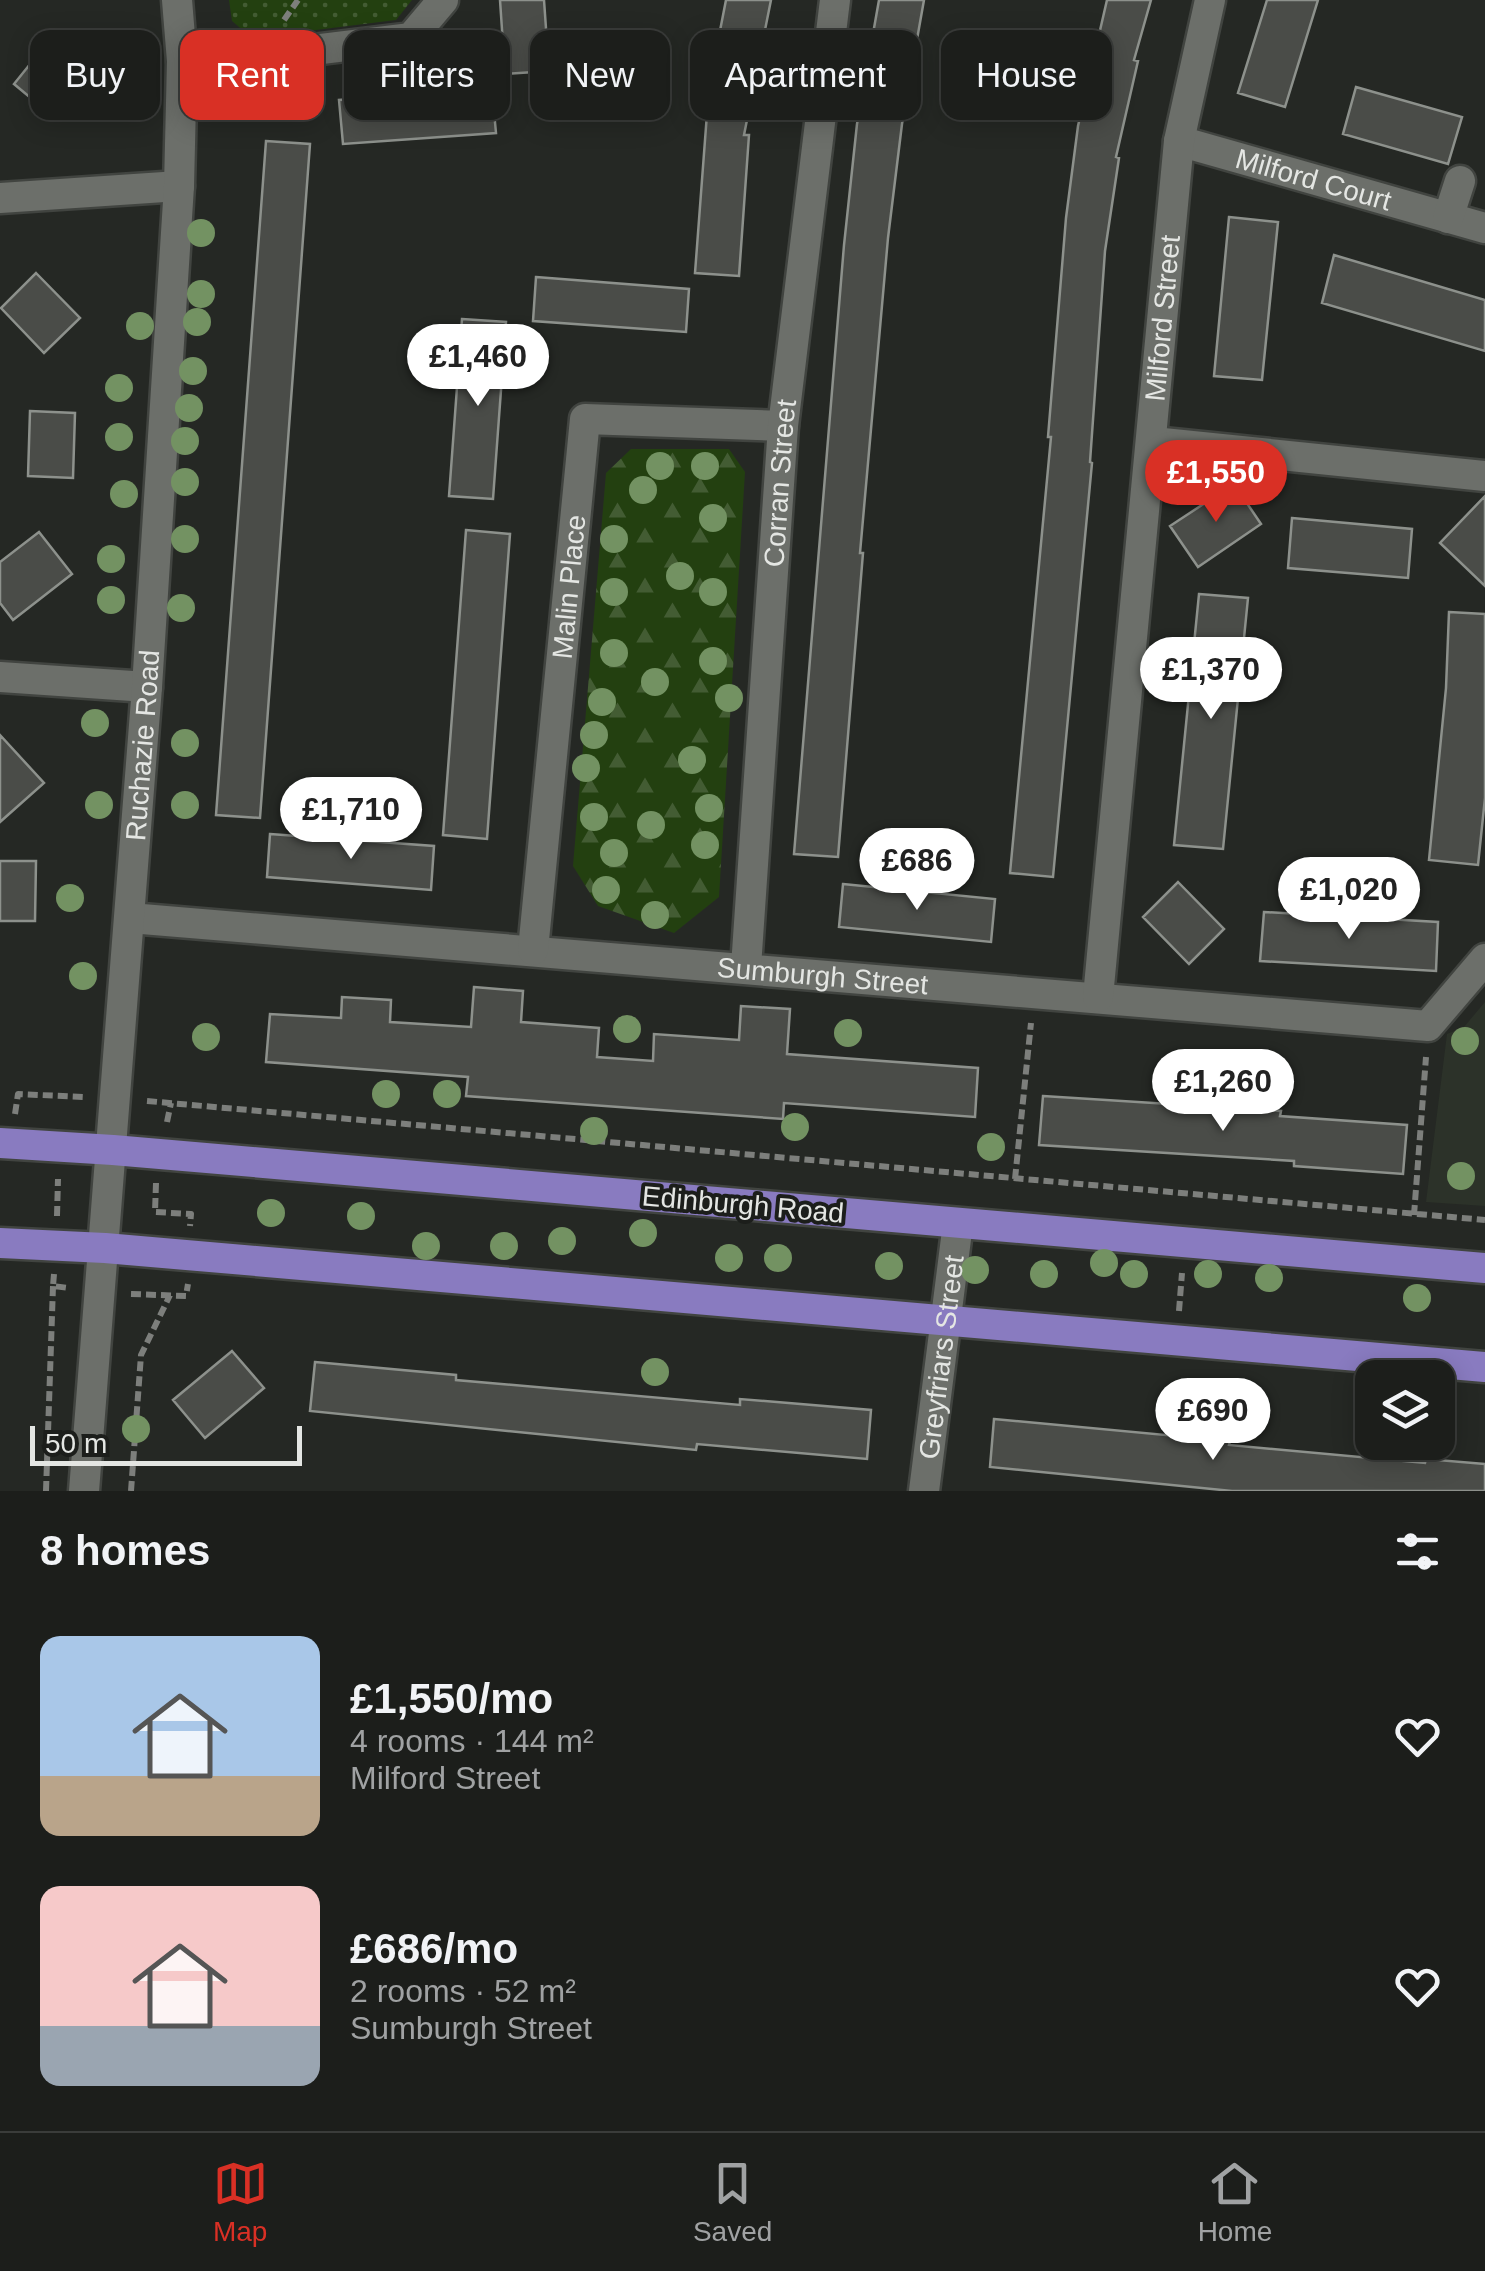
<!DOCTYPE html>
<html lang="en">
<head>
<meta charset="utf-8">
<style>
  :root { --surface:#1c1e1b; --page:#292b28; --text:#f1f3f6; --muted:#a0a2a3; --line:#3a3c3a; --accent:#d93025 }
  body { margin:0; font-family:Helvetica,sans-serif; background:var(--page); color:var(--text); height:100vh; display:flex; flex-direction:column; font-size:38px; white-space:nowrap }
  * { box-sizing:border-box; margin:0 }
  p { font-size:32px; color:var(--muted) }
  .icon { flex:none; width:55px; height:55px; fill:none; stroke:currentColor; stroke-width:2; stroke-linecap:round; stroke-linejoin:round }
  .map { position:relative; height:1491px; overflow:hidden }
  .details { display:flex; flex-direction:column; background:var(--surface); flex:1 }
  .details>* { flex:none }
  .hud { position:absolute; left:30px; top:30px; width:1425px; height:90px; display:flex; gap:20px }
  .fabs { position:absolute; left:1355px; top:1360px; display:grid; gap:20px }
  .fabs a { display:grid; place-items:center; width:100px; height:100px; border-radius:20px; background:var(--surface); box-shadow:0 5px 25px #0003,0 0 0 2px var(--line); font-size:50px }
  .scale { position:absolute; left:30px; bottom:25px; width:272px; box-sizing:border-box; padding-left:10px; border:5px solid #e4e6e3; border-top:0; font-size:28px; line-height:35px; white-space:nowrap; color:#e4e6e3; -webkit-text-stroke:8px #1c1e1b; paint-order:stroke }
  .price { position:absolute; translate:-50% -85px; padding:0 22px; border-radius:35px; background:#fff; color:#222; font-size:32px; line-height:65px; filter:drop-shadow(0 2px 5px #0008) }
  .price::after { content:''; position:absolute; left:50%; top:60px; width:30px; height:22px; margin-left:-15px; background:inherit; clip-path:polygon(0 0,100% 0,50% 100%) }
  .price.selected { background:var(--accent); color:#fff }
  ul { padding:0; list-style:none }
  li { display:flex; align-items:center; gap:30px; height:250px; padding:0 40px }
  li span { display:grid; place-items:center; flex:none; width:280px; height:200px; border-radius:20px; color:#555 }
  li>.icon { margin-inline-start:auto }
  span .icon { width:120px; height:120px; fill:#fffc; stroke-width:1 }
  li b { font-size:42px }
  h2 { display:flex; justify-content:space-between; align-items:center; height:120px; padding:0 40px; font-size:42px }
  .chip { padding:0 35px; border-radius:20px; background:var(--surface); box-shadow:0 5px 25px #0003,0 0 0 2px var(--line); font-size:35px; line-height:90px }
  .chip.selected { background:var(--accent); color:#fff }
  .tab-bar { display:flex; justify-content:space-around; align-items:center; height:140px; border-top:2px solid var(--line); background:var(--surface); font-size:28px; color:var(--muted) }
  .tab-bar a { display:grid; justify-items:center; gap:5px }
  .tab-bar .selected { color:var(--accent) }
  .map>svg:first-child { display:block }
</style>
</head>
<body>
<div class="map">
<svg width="1485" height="1491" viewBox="0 0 1485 1491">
  <defs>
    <pattern id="grass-dots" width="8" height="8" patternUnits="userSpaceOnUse" patternTransform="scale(2.5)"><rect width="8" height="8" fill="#234010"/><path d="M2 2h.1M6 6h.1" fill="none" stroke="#435c33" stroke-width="1.8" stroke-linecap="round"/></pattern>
    <pattern id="forest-firs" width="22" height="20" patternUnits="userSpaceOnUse" patternTransform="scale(2.5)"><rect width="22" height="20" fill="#234010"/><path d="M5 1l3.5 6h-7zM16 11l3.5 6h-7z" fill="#435c33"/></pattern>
  </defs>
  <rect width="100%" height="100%" fill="#252824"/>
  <path fill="#2c3229" d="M1485,1002v204l-59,-4 21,-168 17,-7z"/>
  <path fill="url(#grass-dots)" d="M229,0h183l-16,20 -144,18 -20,-17z"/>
  <path fill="url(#forest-firs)" d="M631,449h98l16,23 -26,425 -45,36 -76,-27 -25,-40 33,-393z"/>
  <path fill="#4a4c48" stroke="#8d918c" stroke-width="2.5" d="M500,0h44l5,71 -44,3z
    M726,0h45l-27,135h5l-10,141 -44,-3 14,-186z
    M879,0h45l-22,124 -14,114 -28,315h3l-25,304 -44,-3 50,-609 13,-121z
    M1107,0h44l-17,60 4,1 -22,96 3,1 -14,93 -15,211 2,1 -39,414 -43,-4 41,-436h-3l18,-219 12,-92z
    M1267,0h51l-33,107 -47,-14z
    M56,32l36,30 -42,52 -36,-30z
    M1356,87l106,30 -14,47 -105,-30z
    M492,90l4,43 -153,11 -4,-44z
    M266,141l44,3 -50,674 -44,-3z
    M1229,217l49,5 -16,158 -48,-4z
    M1334,255l151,45v51l-163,-48z
    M36,273l44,45 -36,35 -43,-45z
    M536,277l153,12 -3,43 -153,-11z
    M462,319l44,3 -13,177 -44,-3z
    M30,411l45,2 -2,65 -45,-2z
    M1234,484l27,40 -63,43 -28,-41z
    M1485,496v90l-45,-43z
    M1292,518l120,11 -4,49 -120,-10z
    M466,530l44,4 -23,305 -44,-4z
    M39,532l33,42 -59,46 -13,-17v-41z
    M1199,594l49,4 -25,251 -49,-4z
    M1449,612l36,2v184l-7,67 -49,-5 17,-172z
    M0,735l44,48 -44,39z
    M270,834l164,12 -3,44 -164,-13z
    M0,861h36l-1,60h-35z
    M1178,882l46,47 -35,35 -46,-47z
    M843,884l152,15 -4,43 -152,-15z
    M1264,912l174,10 -2,49 -176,-10z
    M474,987l49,4 -2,31 78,6 -2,29 56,4 1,-27 85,6 2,-34 49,3 -3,45 191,14 -3,49 -191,-14 -1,16 -317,-23 2,-19 -202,-15 4,-48 71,4 1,-21 49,3 -1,22 81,5z
    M1043,1096l238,15 -1,5 127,9 -4,49 -109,-8v-5l-255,-16z
    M232,1351l32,37 -59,50 -32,-38z
    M315,1362l141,13v5l284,25v-6l131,11 -4,49 -170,-15 -1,6 -386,-39z
    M994,1419l236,22 -1,4 196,18 1,-4 59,5v27h-253l-242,-24z"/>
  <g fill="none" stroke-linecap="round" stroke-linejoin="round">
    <g stroke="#414440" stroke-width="35">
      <g id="minor">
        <path d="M182,61l74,-4 155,-19 32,-38"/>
        <path id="s1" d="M1179,141l306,87"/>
        <path d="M0,198l179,-12"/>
        <path d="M1448,218l12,-37"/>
        <path d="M1153,442l332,34"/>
        <path d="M0,677l147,10"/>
        <path id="s2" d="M130,918l1298,108 57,-67"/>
        <path id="s3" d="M533,950l52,-531 198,7"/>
        <path id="s4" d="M746,967l37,-541 52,-426"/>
        <path id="s5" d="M1098,997l81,-856 31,-141"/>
        <path id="s6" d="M84,1491l63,-804 32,-501 3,-125 -5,-61"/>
        <path id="s7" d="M924,1491l34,-268"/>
      </g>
    </g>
    <g stroke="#414440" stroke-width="35">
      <path id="primary" d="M0,1143l113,7 1372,118
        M0,1243l105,5 1380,119"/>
    </g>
    <path stroke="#7d7f7c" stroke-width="6" stroke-dasharray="10 5" stroke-linecap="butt" d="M284,20l14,-20
      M147,1101l1338,119
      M15,1114l3,-20 66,3
      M167,1122l4,-19
      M1015,1179l16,-156
      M156,1183l-1,29 36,2 -1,12
      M1414,1215l12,-158
      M57,1216l1,-37
      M54,1274l-1,12 16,2
      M131,1294l55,2 2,-12
      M1179,1311l3,-38
      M46,1491l7,-205
      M131,1491l10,-136 29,-60"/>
    <use href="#minor" stroke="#6c6f6a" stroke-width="30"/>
    <use href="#primary" stroke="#897bc0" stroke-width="30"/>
  </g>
  <g fill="#739262">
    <circle cx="201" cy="233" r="14"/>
    <circle cx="201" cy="294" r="14"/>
    <circle cx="197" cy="322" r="14"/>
    <circle cx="140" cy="326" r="14"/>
    <circle cx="193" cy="371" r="14"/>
    <circle cx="119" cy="388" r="14"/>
    <circle cx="189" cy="408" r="14"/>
    <circle cx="119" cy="437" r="14"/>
    <circle cx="185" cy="441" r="14"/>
    <circle cx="660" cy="466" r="14"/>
    <circle cx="705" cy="466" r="14"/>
    <circle cx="185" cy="482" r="14"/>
    <circle cx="643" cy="490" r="14"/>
    <circle cx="124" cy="494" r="14"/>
    <circle cx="713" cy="518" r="14"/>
    <circle cx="185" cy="539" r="14"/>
    <circle cx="614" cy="539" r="14"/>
    <circle cx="111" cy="559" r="14"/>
    <circle cx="680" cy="576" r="14"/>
    <circle cx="614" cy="592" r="14"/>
    <circle cx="713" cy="592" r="14"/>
    <circle cx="111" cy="600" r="14"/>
    <circle cx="181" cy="608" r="14"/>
    <circle cx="614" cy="653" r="14"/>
    <circle cx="713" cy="661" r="14"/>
    <circle cx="655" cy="682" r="14"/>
    <circle cx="729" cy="698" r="14"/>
    <circle cx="602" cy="702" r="14"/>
    <circle cx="95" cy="723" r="14"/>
    <circle cx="594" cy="735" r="14"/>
    <circle cx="185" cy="743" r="14"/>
    <circle cx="692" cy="760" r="14"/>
    <circle cx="586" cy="768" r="14"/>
    <circle cx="99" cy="805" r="14"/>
    <circle cx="185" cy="805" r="14"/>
    <circle cx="709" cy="808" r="14"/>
    <circle cx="594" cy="817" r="14"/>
    <circle cx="651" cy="825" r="14"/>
    <circle cx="705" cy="845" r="14"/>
    <circle cx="614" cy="853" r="14"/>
    <circle cx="606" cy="890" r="14"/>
    <circle cx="70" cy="898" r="14"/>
    <circle cx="655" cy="915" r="14"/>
    <circle cx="83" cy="976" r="14"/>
    <circle cx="627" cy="1029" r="14"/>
    <circle cx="848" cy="1033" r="14"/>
    <circle cx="206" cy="1037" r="14"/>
    <circle cx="1465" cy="1041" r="14"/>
    <circle cx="386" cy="1094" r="14"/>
    <circle cx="447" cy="1094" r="14"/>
    <circle cx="795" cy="1127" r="14"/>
    <circle cx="594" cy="1131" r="14"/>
    <circle cx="991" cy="1147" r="14"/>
    <circle cx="1461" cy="1176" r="14"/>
    <circle cx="271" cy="1213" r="14"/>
    <circle cx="361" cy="1216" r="14"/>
    <circle cx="643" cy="1233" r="14"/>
    <circle cx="562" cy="1241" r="14"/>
    <circle cx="426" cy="1246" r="14"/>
    <circle cx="504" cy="1246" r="14"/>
    <circle cx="729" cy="1258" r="14"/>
    <circle cx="778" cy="1258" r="14"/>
    <circle cx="1104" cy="1263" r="14"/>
    <circle cx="889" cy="1266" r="14"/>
    <circle cx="975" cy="1270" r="14"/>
    <circle cx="1044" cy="1274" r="14"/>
    <circle cx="1134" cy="1274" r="14"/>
    <circle cx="1208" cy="1274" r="14"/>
    <circle cx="1269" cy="1278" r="14"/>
    <circle cx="1417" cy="1298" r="14"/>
    <circle cx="655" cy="1372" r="14"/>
    <circle cx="136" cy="1429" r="14"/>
  </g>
  <g text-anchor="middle" stroke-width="8" stroke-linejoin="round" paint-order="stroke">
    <g font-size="28" fill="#e4e6e3" stroke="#1c1e1b">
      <text dy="10" stroke="none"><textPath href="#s1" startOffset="140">Milford Court</textPath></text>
      <text dy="10" stroke="none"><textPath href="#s5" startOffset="682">Milford Street</textPath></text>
      <text dy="10" stroke="none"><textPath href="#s4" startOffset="485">Corran Street</textPath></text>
      <text dy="10" stroke="none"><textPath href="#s3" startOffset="365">Malin Place</textPath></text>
      <text dy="10" stroke="none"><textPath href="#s6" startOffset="748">Ruchazie Road</textPath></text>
      <text dy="10" stroke="none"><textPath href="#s2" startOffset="695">Sumburgh Street</textPath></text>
      <text transform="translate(743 1204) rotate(5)" y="10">Edinburgh Road</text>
      <text dy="10" stroke="none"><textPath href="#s7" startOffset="135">Greyfriars Street</textPath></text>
    </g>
  </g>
</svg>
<div class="fabs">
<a><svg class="icon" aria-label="layers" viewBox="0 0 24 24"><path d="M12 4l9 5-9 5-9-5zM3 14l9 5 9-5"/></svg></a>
</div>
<div class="scale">50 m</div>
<b class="price" style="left:478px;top:409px">£1,460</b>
<b class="price selected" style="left:1216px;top:525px">£1,550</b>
<b class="price" style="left:1211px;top:722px">£1,370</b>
<b class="price" style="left:351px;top:862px">£1,710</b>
<b class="price" style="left:917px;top:913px">£686</b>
<b class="price" style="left:1349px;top:942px">£1,020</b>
<b class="price" style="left:1223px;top:1134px">£1,260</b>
<b class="price" style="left:1213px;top:1463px">£690</b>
<div class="hud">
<a class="chip">Buy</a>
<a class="chip selected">Rent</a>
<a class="chip">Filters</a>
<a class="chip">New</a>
<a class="chip">Apartment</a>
<a class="chip">House</a>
</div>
</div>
<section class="details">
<h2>8 homes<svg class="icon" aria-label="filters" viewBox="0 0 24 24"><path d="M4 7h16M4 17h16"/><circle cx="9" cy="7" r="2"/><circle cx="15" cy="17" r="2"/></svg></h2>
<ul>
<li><span style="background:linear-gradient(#a9c7e8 70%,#b9a48a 0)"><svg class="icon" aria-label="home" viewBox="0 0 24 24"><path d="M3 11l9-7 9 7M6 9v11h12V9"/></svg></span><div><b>£1,550/mo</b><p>4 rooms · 144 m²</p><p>Milford Street</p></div><svg class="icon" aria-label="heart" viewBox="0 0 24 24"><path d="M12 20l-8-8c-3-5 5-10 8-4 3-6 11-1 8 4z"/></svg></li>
<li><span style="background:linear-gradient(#f6c9c9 70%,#9aa5b1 0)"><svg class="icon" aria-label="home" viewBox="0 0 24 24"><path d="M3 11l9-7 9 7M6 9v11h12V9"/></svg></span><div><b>£686/mo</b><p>2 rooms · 52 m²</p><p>Sumburgh Street</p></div><svg class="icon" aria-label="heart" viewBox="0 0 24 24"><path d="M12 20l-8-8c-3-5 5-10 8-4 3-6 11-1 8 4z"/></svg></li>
</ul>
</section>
<nav class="tab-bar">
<a class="selected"><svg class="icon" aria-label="map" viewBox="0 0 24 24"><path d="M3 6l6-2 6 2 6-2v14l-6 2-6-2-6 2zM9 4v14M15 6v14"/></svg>Map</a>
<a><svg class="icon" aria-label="saved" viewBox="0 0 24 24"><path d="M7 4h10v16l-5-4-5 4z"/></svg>Saved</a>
<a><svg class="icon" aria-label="home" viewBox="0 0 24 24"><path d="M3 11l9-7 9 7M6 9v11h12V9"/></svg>Home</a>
</nav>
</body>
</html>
